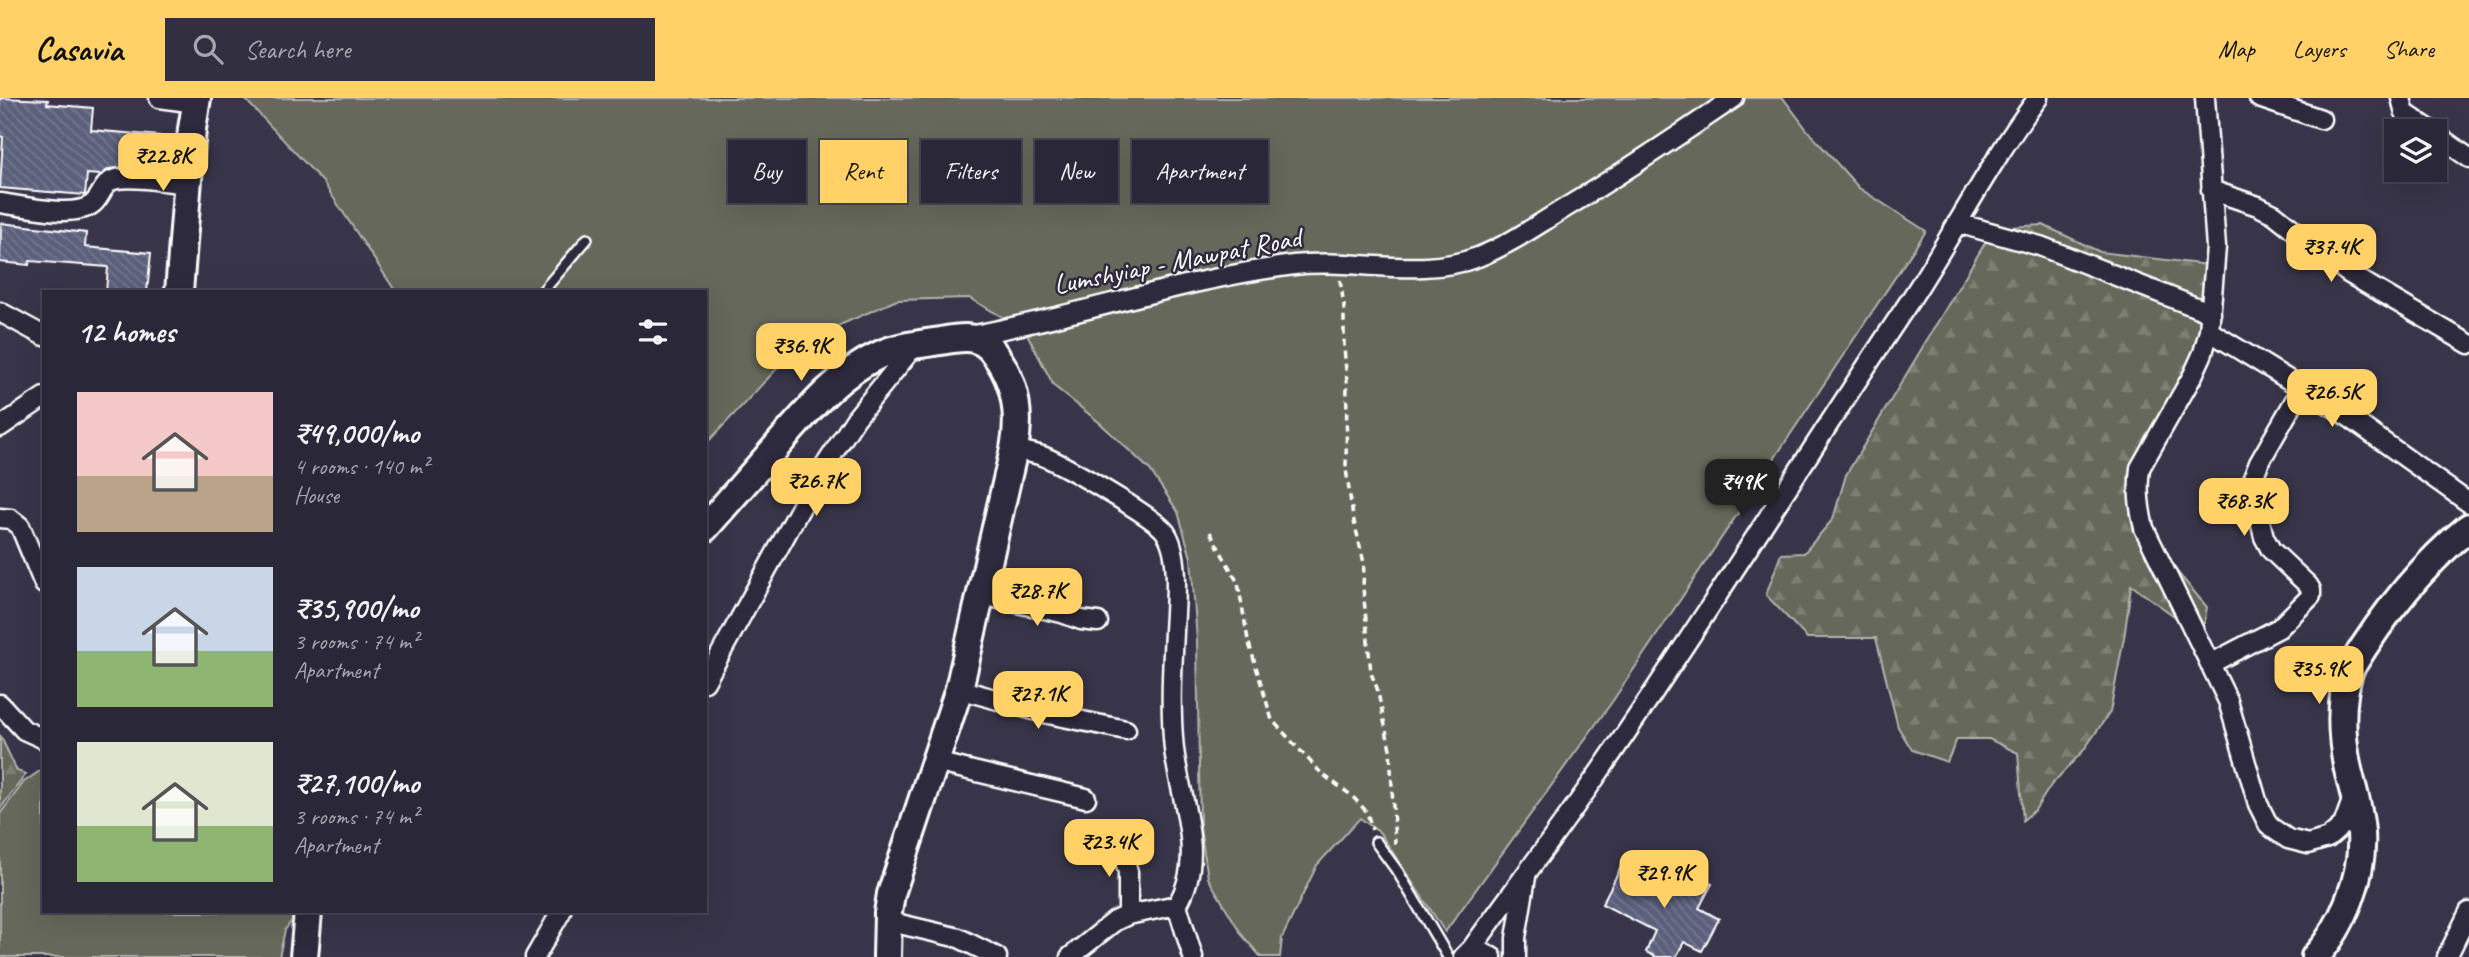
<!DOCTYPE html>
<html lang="en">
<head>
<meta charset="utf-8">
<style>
  :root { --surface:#2a2838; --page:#323040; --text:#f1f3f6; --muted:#a5a6ae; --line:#464453; --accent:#ffd166 }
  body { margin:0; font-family:Caveat,sans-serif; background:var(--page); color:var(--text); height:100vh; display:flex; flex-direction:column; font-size:26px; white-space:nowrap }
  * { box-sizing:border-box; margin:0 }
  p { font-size:23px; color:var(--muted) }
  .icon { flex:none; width:38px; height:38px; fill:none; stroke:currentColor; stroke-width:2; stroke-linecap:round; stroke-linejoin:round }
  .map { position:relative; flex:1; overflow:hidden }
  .panel { position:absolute; left:42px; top:192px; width:665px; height:623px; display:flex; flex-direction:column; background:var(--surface); border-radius:0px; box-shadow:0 7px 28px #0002,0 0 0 2px var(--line) }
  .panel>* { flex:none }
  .top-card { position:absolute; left:728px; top:42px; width:665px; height:63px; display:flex; gap:14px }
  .tools { position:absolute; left:2384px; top:21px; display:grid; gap:14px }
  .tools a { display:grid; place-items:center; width:63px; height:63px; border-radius:0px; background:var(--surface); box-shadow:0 7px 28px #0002,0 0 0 2px var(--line); font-size:35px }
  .price { position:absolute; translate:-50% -60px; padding:0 16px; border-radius:14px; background:var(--accent); color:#111; font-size:23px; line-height:46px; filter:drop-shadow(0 2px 4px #0008) }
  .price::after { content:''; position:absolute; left:50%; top:42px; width:21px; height:16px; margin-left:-10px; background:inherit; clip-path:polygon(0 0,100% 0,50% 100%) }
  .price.on { background:#222; color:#fff }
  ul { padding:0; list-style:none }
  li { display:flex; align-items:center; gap:21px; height:175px; padding:0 35px }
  li span { display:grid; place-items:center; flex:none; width:196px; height:140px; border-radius:0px; color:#555 }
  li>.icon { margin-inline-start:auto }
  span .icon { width:84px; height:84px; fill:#fffc; stroke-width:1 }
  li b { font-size:30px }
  h2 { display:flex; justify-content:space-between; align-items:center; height:84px; padding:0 35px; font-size:30px }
  .pill { padding:0 24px; border-radius:0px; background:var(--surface); box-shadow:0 7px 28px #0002,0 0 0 2px var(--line); font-size:24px; line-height:63px }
  .pill.on { background:var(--accent); color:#111 }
  header { display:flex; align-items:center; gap:42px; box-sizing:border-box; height:98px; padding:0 35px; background:var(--accent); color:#111 }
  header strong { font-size:33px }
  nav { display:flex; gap:38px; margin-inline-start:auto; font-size:24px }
  .search { width:490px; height:63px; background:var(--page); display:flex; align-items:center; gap:18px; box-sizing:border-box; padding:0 24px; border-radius:0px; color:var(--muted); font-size:26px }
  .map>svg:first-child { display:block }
</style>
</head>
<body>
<header>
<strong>Casavia</strong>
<div class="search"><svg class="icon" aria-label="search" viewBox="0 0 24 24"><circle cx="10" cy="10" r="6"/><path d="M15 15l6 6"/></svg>Search here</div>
<nav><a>Map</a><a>Layers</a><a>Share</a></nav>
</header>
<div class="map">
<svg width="2469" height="859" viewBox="0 0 2469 859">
  <defs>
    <pattern id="forest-firs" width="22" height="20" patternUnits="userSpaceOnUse" patternTransform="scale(1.75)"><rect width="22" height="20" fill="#65685a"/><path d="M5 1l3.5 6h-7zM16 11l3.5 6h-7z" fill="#7c7f73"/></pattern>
    <pattern id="building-back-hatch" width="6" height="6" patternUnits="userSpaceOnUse" patternTransform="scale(1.75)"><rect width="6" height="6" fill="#5b607c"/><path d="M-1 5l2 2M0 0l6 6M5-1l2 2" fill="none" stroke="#747890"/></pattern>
  </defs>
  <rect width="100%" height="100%" fill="#38354a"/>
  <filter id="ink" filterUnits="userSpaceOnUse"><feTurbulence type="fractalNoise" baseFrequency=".0143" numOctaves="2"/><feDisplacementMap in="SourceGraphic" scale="14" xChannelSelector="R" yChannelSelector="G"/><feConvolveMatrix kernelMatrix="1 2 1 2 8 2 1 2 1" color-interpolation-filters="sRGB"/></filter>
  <g filter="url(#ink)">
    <path fill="#65685a" stroke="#b2b4ac" stroke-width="2" d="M244,0h1539l25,33 51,57 67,43 -314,471 -167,230 -65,-99 -20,-15 -43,47 -35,73 -2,19h-19l-19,-22 -34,-57 -8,-51 -3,-186 -6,-83 -13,-46 -28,-42 -50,-47 -46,-37 -29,-56 -56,-32 -72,2 -94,41 -98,104v-153h-309l-73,-110z
      M44,670v144h254l-13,18 -6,27h-279v-143l24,-32z"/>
    <path fill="url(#forest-firs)" stroke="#b2b4ac" stroke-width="2" d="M2043,127l57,27 125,15 -5,31 -15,27 -24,57 -33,83v49l14,40 45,53 -5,29 -71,-51 -6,47 -15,80 -27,39 -32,34 -16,25 -12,10 -5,-67 -29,-14h-32l-10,23 -35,-12 -14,-23 -22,-89h-69l-41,-43 15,-41 23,-1 29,-34 13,-44 148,-247z
      M0,637l17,36 9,3 -26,35z"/>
    <path fill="url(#building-back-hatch)" stroke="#fff" stroke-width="2" d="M0,0l48,2 -1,4 46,4 -2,22 69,6 -3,33 -33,-2 -15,2 -8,6 -14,-1 -2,21 -85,-7 3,-51 -3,-1z
      M1,125l85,10 -1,14 66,6 -4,39h-41l2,-25 -78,-6 -1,4 -29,-3z
      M1622,767l52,27 11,-20 27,12 -13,24 20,11 -17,32 -18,-9 -8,15h-20l-10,-5 9,-21 -53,-27z"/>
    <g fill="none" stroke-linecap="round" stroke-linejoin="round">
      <g stroke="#fff" stroke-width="14">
        <path id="lane" d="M542,194l45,-53
          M1376,744l22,30 50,85"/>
      </g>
      <g stroke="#fff" stroke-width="23">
        <path id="street" d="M159,0l37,5
          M2205,0l11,149 -7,84 -6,22 -10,22 -53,93c-3,22 -1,39 4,60l84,173 30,103 11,22 19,13 20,5 20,-6 15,-13 11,-30
          M2259,0l62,21
          M2401,0l4,15 27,18
          M2434,35l35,25
          M2211,92l47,16 16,8 74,59 121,71
          M0,105c22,3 73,15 91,2 11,-7 11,-24 26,-26 20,-3 50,3 70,5
          M1957,125l83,23 171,67
          M0,214l44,24
          M2209,233l134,82 126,90
          M969,238c109,-20 215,-57 325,-71 61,-7 125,14 184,-8 31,-12 59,-32 87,-49 58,-35 113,-72 169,-110
          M0,329l44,-30
          M1014,351c10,3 21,4 31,8 19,8 112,61 121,76 15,23 9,72 8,99 -2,39 -4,79 0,117 6,51 33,108 3,156l-49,10 -13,6 -45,36
          M0,420l11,1 9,7 24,58
          M982,497l80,18 19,7 17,2
          M2210,566l69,-36 32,-32v-6l-3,-5 -37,-35 -7,-13 -13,-54 8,-20 43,-75
          M705,584l112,-204 39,-60 59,-73
          M959,591l85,24 82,17
          M0,606l24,26 20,9
          M935,664l151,36
          M1119,741l9,33v43
          M1177,807l16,52
          M887,823l72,17 38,19
          M1472,850l20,9
          M535,859l26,-45
          M1463,859l9,-9c40,-56 82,-111 121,-167 108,-155 207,-316 312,-473 46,-69 83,-144 133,-210
          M1516,859v-19l10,-61
          M2447,859l22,-45"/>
      </g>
      <g stroke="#fff" stroke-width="32">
        <path id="secondary" d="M179,194l13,-163 5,-31
          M705,430c24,-27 47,-54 71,-81 30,-34 60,-72 103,-92 19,-9 42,-11 62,-14 21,-4 40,-7 53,12 22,29 27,61 20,96l-55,240 -68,205 -3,19 -1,44
          M304,859l4,-45
          M2315,859c28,-30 49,-82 46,-124 -1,-22 -9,-46 -14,-68 -6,-31 -7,-66 3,-96 32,-53 71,-103 119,-142"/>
      </g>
      <path stroke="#fff" stroke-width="3.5" stroke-dasharray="7 5" stroke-linecap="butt" d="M1340,182l4,25v43l3,34 -1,87 7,48 11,46 -1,25 8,85 6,15 13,61 5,95
        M1210,434l28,51 10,57 24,80 50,54 29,21 16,17 5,18"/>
      <use href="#lane" stroke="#2f2a3d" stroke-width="9"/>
      <use href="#street" stroke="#2f2a3d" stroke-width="18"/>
      <use href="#secondary" stroke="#2f2a3d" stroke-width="26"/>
    </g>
  </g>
  <g text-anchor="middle" stroke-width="5" stroke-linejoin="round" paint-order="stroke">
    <g font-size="28" fill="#fff" stroke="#2f2a3d">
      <text transform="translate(1177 162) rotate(-11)" y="10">Lumshyiap - Mawpat Road</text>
    </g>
  </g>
</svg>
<div class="tools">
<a><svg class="icon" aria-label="layers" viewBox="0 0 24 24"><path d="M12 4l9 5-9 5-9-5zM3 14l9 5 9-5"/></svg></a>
</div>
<b class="price" style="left:163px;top:95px">₹22.8K</b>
<b class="price" style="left:2331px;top:186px">₹37.4K</b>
<b class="price" style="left:801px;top:285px">₹36.9K</b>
<b class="price" style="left:2332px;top:331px">₹26.5K</b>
<b class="price" style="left:816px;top:420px">₹26.7K</b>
<b class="price on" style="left:1742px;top:421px">₹49K</b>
<b class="price" style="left:2244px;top:440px">₹68.3K</b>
<b class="price" style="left:1037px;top:530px">₹28.7K</b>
<b class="price" style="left:2319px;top:608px">₹35.9K</b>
<b class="price" style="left:1038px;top:633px">₹27.1K</b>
<b class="price" style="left:1109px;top:781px">₹23.4K</b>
<b class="price" style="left:1664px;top:812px">₹29.9K</b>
<div class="top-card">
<a class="pill">Buy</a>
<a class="pill on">Rent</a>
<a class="pill">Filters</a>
<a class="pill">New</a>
<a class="pill">Apartment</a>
</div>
<section class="panel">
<h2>12 homes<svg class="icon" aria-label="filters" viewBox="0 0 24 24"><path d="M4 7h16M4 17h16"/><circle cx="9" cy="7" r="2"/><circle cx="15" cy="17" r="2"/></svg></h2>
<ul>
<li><span style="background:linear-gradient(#f6c9c9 60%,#b9a48a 0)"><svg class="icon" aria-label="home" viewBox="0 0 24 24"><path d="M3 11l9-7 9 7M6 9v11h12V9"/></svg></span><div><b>₹49,000/mo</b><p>4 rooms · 140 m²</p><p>House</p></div></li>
<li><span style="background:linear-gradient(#c9d6e8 60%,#8fb573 0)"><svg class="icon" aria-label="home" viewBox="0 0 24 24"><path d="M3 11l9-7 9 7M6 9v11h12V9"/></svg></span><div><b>₹35,900/mo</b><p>3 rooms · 74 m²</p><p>Apartment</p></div></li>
<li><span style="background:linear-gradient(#dfe7d0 60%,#8fb573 0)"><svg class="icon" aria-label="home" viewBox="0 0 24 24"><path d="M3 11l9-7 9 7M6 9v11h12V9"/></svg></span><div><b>₹27,100/mo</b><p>3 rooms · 74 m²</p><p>Apartment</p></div></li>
</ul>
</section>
</div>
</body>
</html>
